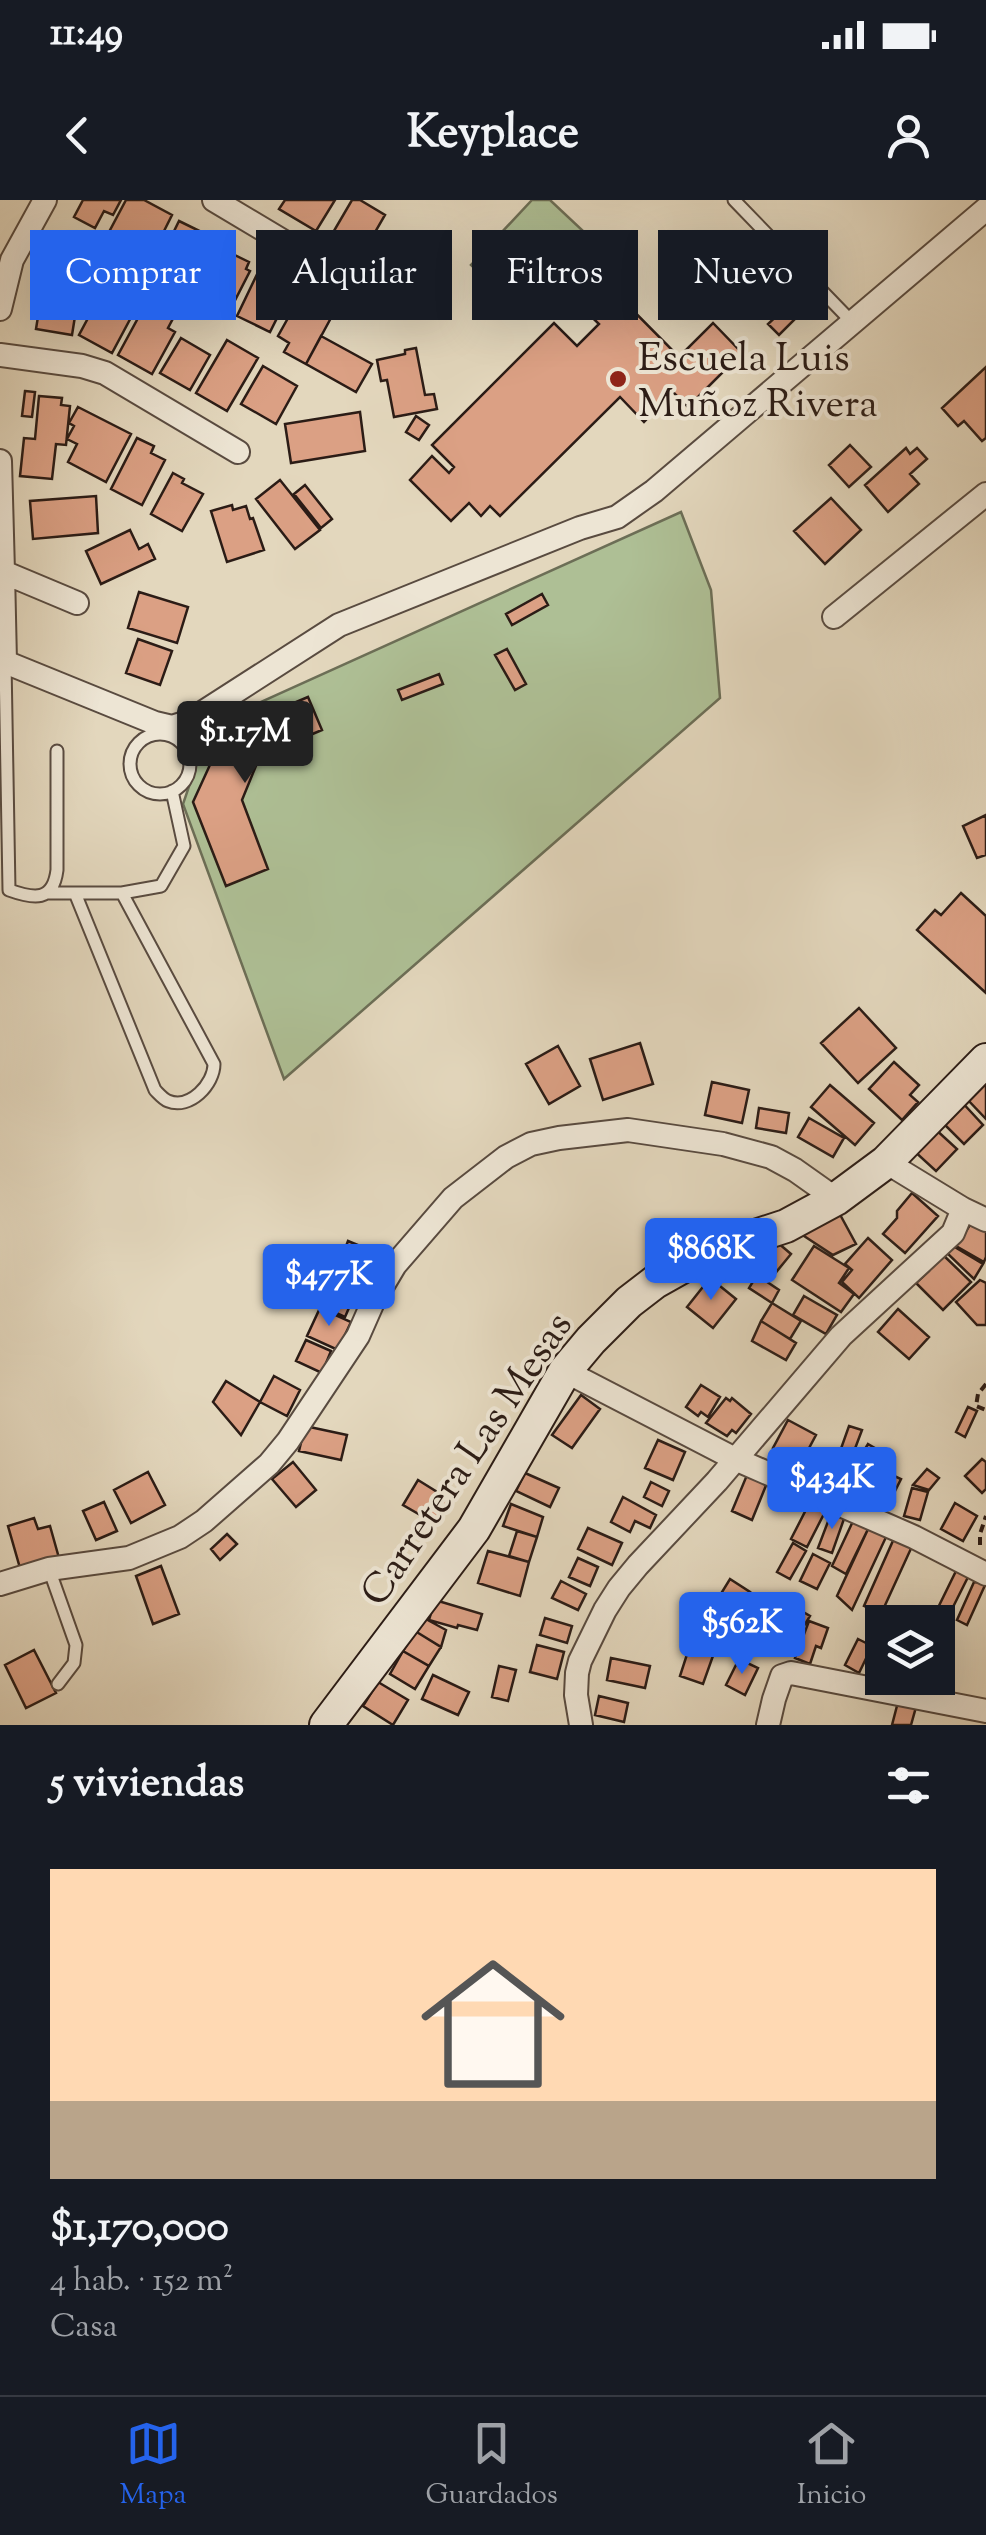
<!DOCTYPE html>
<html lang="es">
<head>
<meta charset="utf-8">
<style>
  :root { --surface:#171b24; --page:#242831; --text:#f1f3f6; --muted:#9ea1a6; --line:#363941; --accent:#2563eb }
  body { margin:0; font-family:"Sorts Mill Goudy",serif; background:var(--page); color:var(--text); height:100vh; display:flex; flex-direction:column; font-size:38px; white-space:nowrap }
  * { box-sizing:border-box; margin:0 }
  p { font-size:32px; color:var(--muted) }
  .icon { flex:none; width:55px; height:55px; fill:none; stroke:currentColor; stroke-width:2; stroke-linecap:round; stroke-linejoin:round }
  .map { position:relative; height:1525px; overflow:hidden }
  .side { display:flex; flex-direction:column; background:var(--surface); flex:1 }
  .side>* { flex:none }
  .hud { position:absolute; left:30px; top:30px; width:928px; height:90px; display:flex; gap:20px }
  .controls { position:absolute; left:865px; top:1405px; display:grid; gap:20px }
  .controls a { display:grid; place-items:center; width:90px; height:90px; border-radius:0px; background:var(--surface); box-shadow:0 10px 40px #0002; font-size:50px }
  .price { position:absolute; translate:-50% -85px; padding:0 22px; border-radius:10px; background:var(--accent); color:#fff; font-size:32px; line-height:65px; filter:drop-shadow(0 2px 5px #0008) }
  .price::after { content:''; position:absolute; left:50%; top:60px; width:30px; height:22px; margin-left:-15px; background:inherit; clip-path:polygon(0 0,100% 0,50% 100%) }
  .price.current { background:#222; color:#fff }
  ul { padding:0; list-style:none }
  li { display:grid; align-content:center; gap:20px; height:530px; padding:0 50px }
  li span { display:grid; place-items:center; height:310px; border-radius:0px; color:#555 }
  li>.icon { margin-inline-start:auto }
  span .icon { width:180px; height:180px; fill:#fffc; stroke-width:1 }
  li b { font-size:42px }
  h2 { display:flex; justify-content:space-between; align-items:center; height:120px; padding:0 50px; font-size:42px }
  .pill { padding:0 35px; border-radius:0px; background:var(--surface); box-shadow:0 10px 40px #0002; font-size:35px; line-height:90px }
  .pill.current { background:var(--accent); color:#fff }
  .status { display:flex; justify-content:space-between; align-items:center; height:70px; padding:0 50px; background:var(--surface); direction:ltr }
  .status svg { height:28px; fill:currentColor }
  header { display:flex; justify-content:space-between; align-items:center; height:130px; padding:0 50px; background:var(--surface); font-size:45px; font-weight:700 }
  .tab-bar { display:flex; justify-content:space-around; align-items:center; height:140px; border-top:2px solid var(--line); background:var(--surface); font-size:28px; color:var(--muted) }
  .tab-bar a { display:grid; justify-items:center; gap:5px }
  .tab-bar .current { color:var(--accent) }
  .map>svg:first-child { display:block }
</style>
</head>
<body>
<div class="status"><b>11:49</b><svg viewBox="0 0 49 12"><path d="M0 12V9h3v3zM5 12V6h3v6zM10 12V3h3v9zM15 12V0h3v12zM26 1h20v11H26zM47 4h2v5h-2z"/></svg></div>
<header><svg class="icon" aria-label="back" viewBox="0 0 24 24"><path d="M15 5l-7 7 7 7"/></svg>Keyplace<svg class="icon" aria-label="person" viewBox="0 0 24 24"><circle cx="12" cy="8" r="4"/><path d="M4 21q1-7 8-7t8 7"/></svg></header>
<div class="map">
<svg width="986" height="1525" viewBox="0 0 986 1525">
  <rect width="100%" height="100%" fill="#e3d7bd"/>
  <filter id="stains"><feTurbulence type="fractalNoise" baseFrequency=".002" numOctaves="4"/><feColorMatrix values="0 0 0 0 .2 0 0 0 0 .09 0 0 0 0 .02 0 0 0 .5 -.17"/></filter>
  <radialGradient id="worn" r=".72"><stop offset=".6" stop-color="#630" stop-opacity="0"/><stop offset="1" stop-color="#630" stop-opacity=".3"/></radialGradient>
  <path fill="#aebf95" stroke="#6c6e56" stroke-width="2.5" d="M532,0h18l32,30 -69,74 -42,-39z
    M681,312l30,78 9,108 -436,381 -101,-275 27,-79z"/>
  <path fill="#dba084" stroke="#2b1c16" stroke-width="2.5" d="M83,0h38l-8,15 -9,-4 -9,17 -21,-11z
    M126,0h18l28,15 -20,40 -43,-23z
    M285,0h50l-19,31 -37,-22z
    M352,0h8l25,15 -26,45 -31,-19z
    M179,21l31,15 -26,53 -13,-7 5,-12 -17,-8z
    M575,41l7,5 -53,62 -7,-6z
    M212,44l37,18 -3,7 4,2 -21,41 -41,-21z
    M260,68l34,16 -24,48 -33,-16z
    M592,69l87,88 34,-34 29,30 -54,54 -15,-15 -29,30 -24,-25 -120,119 -10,-10 -9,10 -12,-13 -18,18 -41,-41 22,-24 17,17 5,-6 -22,-22 122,-122 23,23 22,-22 -32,-31z
    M45,73l36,6 -9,56 -36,-6z
    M110,77l33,18 -31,58 -33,-18z
    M302,93l20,11 -2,5 12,7 -26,48 -22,-12 5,-9 -11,-7z
    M150,96l27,15 -9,17 7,4 -23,42 -34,-19z
    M785,108l10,11 -16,16 -11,-11z
    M321,136l51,28 -16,28 -50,-28z
    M181,138l29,17 -20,35 -30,-17z
    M227,140l31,18 -31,53 -31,-18z
    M416,148l9,47 9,-1 3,15 -43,8 -7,-37 -6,1 -4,-21 28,-6v-4z
    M263,166l34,20 -21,38 -35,-20z
    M986,167v71l-4,3 -18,-20 -6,5 -16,-18z
    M25,191l10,1 -3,25 -10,-1z
    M39,196l23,2 -1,7 9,1 -4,39 -10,-1 -4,35 -32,-3 4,-38 11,1z
    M78,207l53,27 -25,48 -38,-20 9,-18 -10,-5 7,-13 -5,-3z
    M360,212l5,39 -74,12 -6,-39z
    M416,216l13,9 -10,15 -13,-8z
    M137,238l17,8 -3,7 14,7 -23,45 -31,-16z
    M850,245l21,22 -22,20 -20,-22z
    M906,248l4,6 7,-6 10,11 -17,15 9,10 -31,28 -23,-27z
    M173,273l11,6 -2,4 21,11 -21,37 -31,-17z
    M280,280l40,50 -25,19 -39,-50z
    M305,285l27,34 -11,9 -27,-34z
    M96,296l2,37 -65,6 -3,-38z
    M831,298l30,32 -36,34 -31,-33z
    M232,305l1,5 13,-4 4,13 3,-1 11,32 -37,12 -16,-51z
    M130,330l9,19 9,-5 7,15 -54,25 -15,-33z
    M139,392l49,15 -11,36 -49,-15z
    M542,394l6,11 -36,20 -6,-11z
    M138,439l34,12 -12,34 -34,-12z
    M507,449l19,35 -11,6 -20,-35z
    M439,474l4,10 -41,16 -4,-10z
    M308,497l14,33 -62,26 -18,44 26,69 -42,17 -33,-84 32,-70z
    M986,615v40l-9,3 -14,-32z
    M961,693l25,23v77l-69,-63 18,-20 6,5z
    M859,808l37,40 -38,35 -37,-40z
    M640,843l13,41 -50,16 -13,-41z
    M558,846l22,40 -31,18 -23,-40z
    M894,862l25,23 -9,10 8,7 -16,18 -33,-31z
    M986,878v41l-19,-20z
    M712,882l37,8 -7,33 -37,-8z
    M830,885l44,38 -19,22 -44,-38z
    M959,899l24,26 -19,19 -25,-25z
    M759,908l30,5 -3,20 -30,-5z
    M809,918l35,20 -11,19 -35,-20z
    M933,927l24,22 -21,22 -23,-21z
    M912,993l26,23 -33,37 -22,-19 14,-16v-7z
    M837,1009l19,35 -23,11 -32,-21z
    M972,1022l14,6v29l-2,5 -28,-16z
    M771,1037l20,17 -18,22 -21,-17z
    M868,1038l24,22 -33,38 -17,-16 10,-12 -7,-6z
    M348,1041l29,12 -9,24 -29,-12z
    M814,1046l35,22 -10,15 15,11 -13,18 -49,-32z
    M953,1046l30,18 -9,15 -27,-26z
    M940,1052l31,30 -28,28 -27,-27 13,-12z
    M757,1075l22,15 -7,13 -23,-15z
    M334,1076l24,11 -13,30 -24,-11z
    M710,1078l26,21 -23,29 -26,-21z
    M980,1080l6,3v42h-9l-21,-23z
    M804,1096l33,19 -11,19 -33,-19z
    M772,1103l29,18 -11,18 -29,-18z
    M320,1108l31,14 -13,28 -31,-14z
    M898,1109l31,28 -20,22 -31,-27z
    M761,1121l35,22 -10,17 -34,-19z
    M306,1140l25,11 -9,22 -26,-12z
    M274,1176l26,14 -13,26 -27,-14z
    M226,1181l34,21 -19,33 -28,-33z
    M701,1185l19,12 -12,20 -7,-5 -3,4 -12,-9z
    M581,1195l19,14 -28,39 -20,-13z
    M726,1198l4,3 2,-3 19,16 -15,19 -4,-3 -5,6 -21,-13z
    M968,1207l9,4 -12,26 -9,-5z
    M788,1220l28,15 -15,28 -28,-15z
    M305,1226l42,9 -6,25 -42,-9z
    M849,1226l13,4 -18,48 -12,-4z
    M658,1240l27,12 -12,28 -28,-12z
    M868,1244l17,10 -22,36 -17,-10z
    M887,1255l5,20 9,4 -11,22 -9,-5 -4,7 -10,-9z
    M982,1259l4,3v27l-4,4 -17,-17z
    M293,1262l23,28 -20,17 -24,-28z
    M927,1269l12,9 -10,12 -16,-5z
    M148,1272l17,33 -34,18 -17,-33z
    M525,1273l34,15 -9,19 -34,-16z
    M747,1275l20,8 -15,37 -20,-9z
    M418,1280l32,20 -14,24 -33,-19z
    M651,1282l18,9 -7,15 -18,-9z
    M912,1288l16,4 -8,28 -16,-4z
    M623,1297l33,18 -6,13 -15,-7 -5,11 -19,-10z
    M812,1298l16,8 -21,41 -16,-8z
    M104,1302l13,29 -21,9 -13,-29z
    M955,1303l22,13 -14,25 -22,-12z
    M511,1304l32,13 -6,20 -34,-11z
    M832,1311l13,5 -13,37 -14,-5z
    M34,1318l4,11 12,-3 9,32 -39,10 -12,-42z
    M854,1319l15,8 -23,47 -14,-8z
    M869,1327l18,8 -35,75 -15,-14z
    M588,1328l34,15 -10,22 -34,-16z
    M517,1331l20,6 -8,25 -20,-6z
    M227,1334l10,10 -17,16 -9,-11z
    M896,1334l18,8 -33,72 -17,-8z
    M793,1343l13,8 -16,28 -13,-7z
    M488,1351l41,11 -9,34 -42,-13z
    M813,1354l17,9 -13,26 -17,-8z
    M578,1358l20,9 -8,19 -21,-9z
    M161,1366l18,48 -26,10 -17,-48z
    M957,1369l12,6 -31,62v-15h-7z
    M730,1379l20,13 -16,26 -20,-13z
    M561,1381l25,13 -8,16 -26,-12z
    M974,1382l12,1 -19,42 -10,-5z
    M435,1400l47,14 -5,16 -19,-5 -1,3 -28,-8z
    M791,1405l19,11 -20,33 -18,-11z
    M757,1408l17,6 -13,29 -16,-7z
    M424,1418l22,12 -5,17 -26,-16z
    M545,1418l27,8 -5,17 -27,-8z
    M809,1421l19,7 -7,20 -5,-2 -6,18 -15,-6z
    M415,1431l26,16 -12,19 -26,-15z
    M858,1439l14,7 -13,27 -14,-8z
    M537,1445l27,7 -7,27 -27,-7z
    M690,1445l24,8 -11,31 -23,-8z
    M34,1450l22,43 -30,15 -21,-43z
    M403,1451l26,15 -14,23 -25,-15z
    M611,1458l39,8 -5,22 -38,-8z
    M739,1459l19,9 -13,27 -19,-10z
    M499,1466l17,4 -8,31 -16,-4z
    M433,1475l36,17 -11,23 -36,-16z
    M378,1482l30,18 -15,25 -30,-19z
    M599,1496l29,7 -4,19 -29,-7z
    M898,1502l18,5 -5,18h-19z"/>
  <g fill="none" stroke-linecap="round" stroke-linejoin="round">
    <g stroke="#594b40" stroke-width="15">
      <path id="lane" d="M734,0l118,122
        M5,462l4,228c25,9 44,12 48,-20v-119
        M130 564a30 30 0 1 1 60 0a30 30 0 1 1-60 0Z
        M47,693h75l39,-7 23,-40 -12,-55
        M75,693l80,197c4,4 8,9 13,11 22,9 46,-17 46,-37l-92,-171
        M49,1369l27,76 -2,18 -16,21"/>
    </g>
    <g stroke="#594b40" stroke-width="26">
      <path id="street" d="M214,0l174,104
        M0,109l12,-49 33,-60
        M0,155l82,11 23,7 133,79
        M0,261l3,111 74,31
        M0,372h3l2,90 150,61 17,4 16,-5 151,-97 241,-97 37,-11 37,-26 332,-282
        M834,417l152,-123
        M886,962l77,47 23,11
        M565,1171l170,88 179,78 72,37
        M0,1384l49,-15 80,-11 51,-21 24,-16 65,-57 19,-23 70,-105 15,-34 22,-37 58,-67 53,-41 25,-13 28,-6 69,-8 95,14 48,13 24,13 41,29
        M581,1525l-5,-30 1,-22 3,-12 25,-51 14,-22 19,-23 79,-84 124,-145 112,-103 10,-24
        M768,1525l6,-26 8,-23 9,-3 195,38"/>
    </g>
    <g stroke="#2b1c16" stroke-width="36">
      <path id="secondary" d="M326,1525l148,-196 91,-158 26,-31 38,-38 26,-20 32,-18 44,-20 55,-18 50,-27 50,-37 100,-102"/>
    </g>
    <path stroke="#2b1c16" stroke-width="4" stroke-dasharray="8 5" stroke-linecap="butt" d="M986,1184l-8,10 -2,12 10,4
      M980,1345v-11l6,-18"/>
    <use href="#lane" stroke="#ede5d4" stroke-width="11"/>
    <use href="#street" stroke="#ede5d4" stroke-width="22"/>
    <use href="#secondary" stroke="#ede5d4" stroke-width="32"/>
  </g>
  <circle fill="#8f2418" stroke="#ede5d4" stroke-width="4" cx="618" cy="179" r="10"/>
  <g text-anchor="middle" stroke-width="8" stroke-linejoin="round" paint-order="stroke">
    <g font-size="40" fill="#2b1c16" stroke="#ede5d4" text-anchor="start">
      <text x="638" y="170">Escuela Luis<tspan x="638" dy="46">Muñoz Rivera</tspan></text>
    </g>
    <g font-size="40" fill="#2b1c16" stroke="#ede5d4">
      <text transform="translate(465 1258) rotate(-56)" y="14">Carretera Las Mesas</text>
    </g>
  </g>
  <rect width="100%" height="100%" filter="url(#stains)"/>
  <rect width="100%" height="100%" fill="url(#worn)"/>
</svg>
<div class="controls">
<a><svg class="icon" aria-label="layers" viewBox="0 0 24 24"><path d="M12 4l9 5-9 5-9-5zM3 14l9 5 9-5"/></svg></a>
</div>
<b class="price current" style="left:245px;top:586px">$1.17M</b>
<b class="price" style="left:711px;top:1103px">$868K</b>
<b class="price" style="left:329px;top:1129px">$477K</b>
<b class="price" style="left:832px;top:1332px">$434K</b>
<b class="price" style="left:742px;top:1477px">$562K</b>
<div class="hud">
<a class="pill current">Comprar</a>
<a class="pill">Alquilar</a>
<a class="pill">Filtros</a>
<a class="pill">Nuevo</a>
</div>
</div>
<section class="side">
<h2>5 viviendas<svg class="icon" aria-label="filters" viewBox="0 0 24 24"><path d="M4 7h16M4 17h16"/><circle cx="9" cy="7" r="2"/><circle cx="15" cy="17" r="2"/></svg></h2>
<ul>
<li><span style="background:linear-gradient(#ffd9b3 75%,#b9a48a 0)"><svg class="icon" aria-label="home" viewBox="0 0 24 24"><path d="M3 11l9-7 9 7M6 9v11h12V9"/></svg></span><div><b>$1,170,000</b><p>4 hab. · 152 m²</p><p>Casa</p></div></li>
</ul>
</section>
<nav class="tab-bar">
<a class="current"><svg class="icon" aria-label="map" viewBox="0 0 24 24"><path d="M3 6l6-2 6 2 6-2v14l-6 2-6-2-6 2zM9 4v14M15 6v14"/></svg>Mapa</a>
<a><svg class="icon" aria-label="saved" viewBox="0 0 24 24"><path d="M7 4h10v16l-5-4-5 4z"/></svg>Guardados</a>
<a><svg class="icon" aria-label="home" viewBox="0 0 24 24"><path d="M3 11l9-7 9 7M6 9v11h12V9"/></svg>Inicio</a>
</nav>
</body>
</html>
